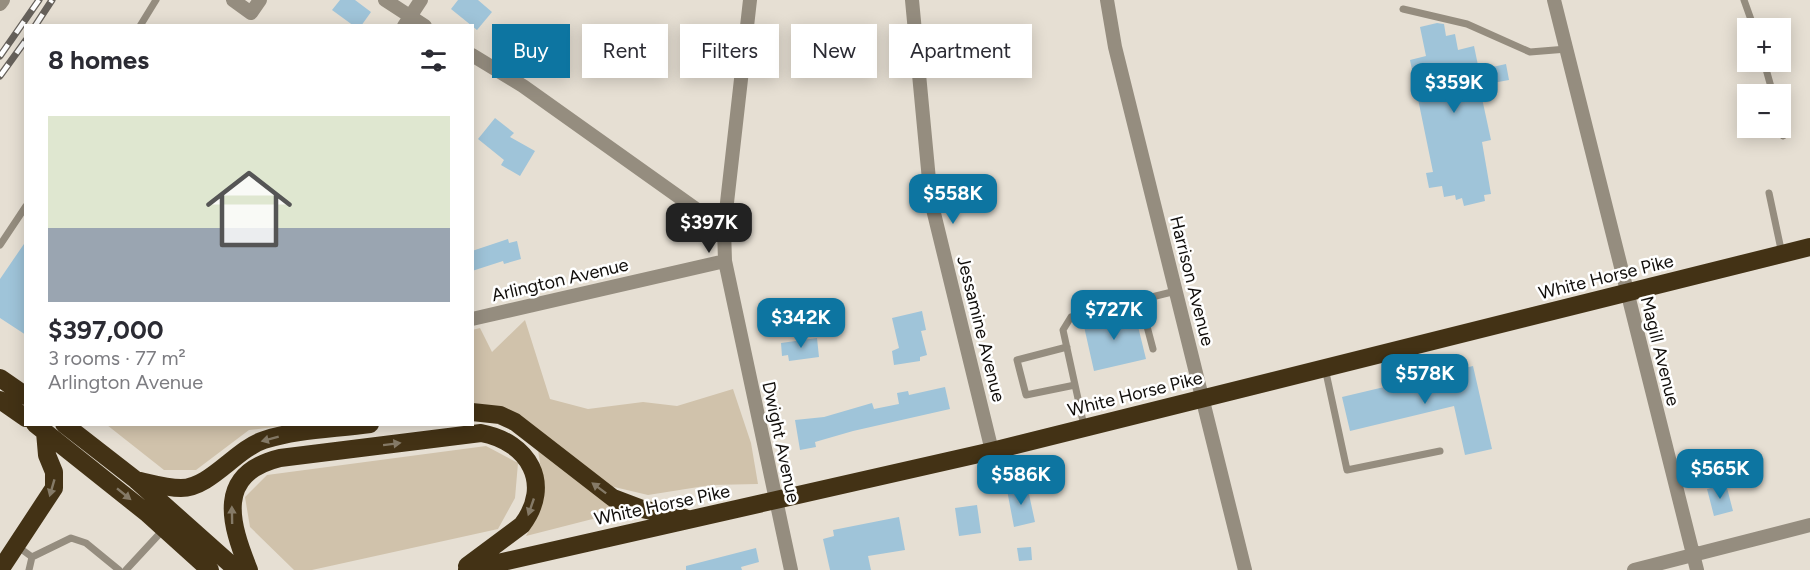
<!DOCTYPE html>
<html lang="en">
<head>
<meta charset="utf-8">
<style>
  :root { --surface:#fff; --page:#f2f2f3; --text:#2b2b33; --muted:#7c7c81; --line:#e1e1e2; --accent:#0d75a1 }
  body { margin:0; font-family:Figtree,sans-serif; background:var(--page); color:var(--text); height:100vh; display:flex; flex-direction:column; font-size:22px; white-space:nowrap }
  * { box-sizing:border-box; margin:0 }
  p { font-size:20px; color:var(--muted) }
  .icon { flex:none; width:33px; height:33px; fill:none; stroke:currentColor; stroke-width:2; stroke-linecap:round; stroke-linejoin:round }
  .map { position:relative; flex:1; overflow:hidden }
  .details { position:absolute; left:24px; top:24px; width:450px; height:402px; display:flex; flex-direction:column; background:var(--surface); border-radius:0px; box-shadow:0 3px 15px #0003 }
  .details>* { flex:none }
  .hud { position:absolute; left:492px; top:24px; width:570px; height:54px; display:flex; gap:12px }
  .fabs { position:absolute; left:1737px; top:18px; display:grid; gap:12px }
  .fabs a { display:grid; place-items:center; width:54px; height:54px; border-radius:0px; background:var(--surface); box-shadow:0 3px 15px #0003; font-size:30px }
  .price { position:absolute; translate:-50% -51px; padding:0 14px; border-radius:12px; background:var(--accent); color:#fff; font-size:20px; line-height:39px; filter:drop-shadow(0 2px 3px #0008) }
  .price::after { content:''; position:absolute; left:50%; top:36px; width:18px; height:14px; margin-left:-9px; background:inherit; clip-path:polygon(0 0,100% 0,50% 100%) }
  .price.on { background:#222; color:#fff }
  ul { padding:0; list-style:none }
  li { display:grid; align-content:center; gap:12px; height:318px; padding:0 24px }
  li+li { border-top:2px solid var(--line) }
  li span { display:grid; place-items:center; height:186px; border-radius:0px; color:#555 }
  li>.icon { margin-inline-start:auto }
  span .icon { width:108px; height:108px; fill:#fffc; stroke-width:1 }
  li b { font-size:26px }
  h2 { display:flex; justify-content:space-between; align-items:center; height:72px; padding:0 24px; font-size:26px }
  .tag { padding:0 21px; border-radius:0px; background:var(--surface); box-shadow:0 3px 15px #0003; font-size:21px; line-height:54px }
  .tag.on { background:var(--accent); color:#fff }
  .map>svg:first-child { display:block }
</style>
</head>
<body>
<div class="map">
<svg width="1810" height="570" viewBox="0 0 1810 570">
  <rect width="100%" height="100%" fill="#e6dfd3"/>
  <path fill="#d0c2ab" d="M525,320l25,79 38,10 55,-7 34,4 56,-17 18,54 7,41 -47,1 -63,10 -38,-9 -106,-78 -31,-5 -1,-73 8,-2 12,24z
    M107,425h185l-43,5 -53,40h-32z
    M486,446l32,17 -3,35 -17,31 -186,41h-18l-44,-43 -5,-30 22,-22z
    M538,450l78,59v4l-90,23 15,-28 3,-19z"/>
  <path fill="#9fc4d9" d="M340,0h15l16,12 -10,14h-7l-22,-16z
    M458,0h20l14,12 -15,18 -26,-21z
    M1437,23l7,1 2,12 9,-2 3,16 16,-4 5,24 27,-6 3,16 -22,4 1,4 -8,1 11,51 -9,2 9,52 -7,1 1,6 -21,5 -2,-8 -6,2 -1,-5 -11,2 -2,-11 -13,2 -3,-15 7,-1 -23,-112 16,-4 -6,-29z
    M495,118l19,15 -4,4 25,14 -15,25 -19,-11 3,-5 -26,-21z
    M508,239l1,4 8,-2 4,18 -17,5 -1,-3 -31,10v-20z
    M26,241v94l-26,-17v-39z
    M1134,310l12,49 -52,12 -11,-49z
    M922,311l4,19 -5,1 6,24 -7,2v4l-26,4 -2,-14 7,-3 -7,-30z
    M817,338l2,19 -30,4 -1,-6 -6,1 -1,-13z
    M1473,366l19,83 -27,6 -11,-49 -104,25 -8,-34z
    M945,387l5,22 -97,22 -38,11 1,5 -16,3 -5,-30 29,-3 48,-14 2,6 25,-5 -2,-11 11,-2 1,4z
    M1726,484l7,27 -19,5 -7,-27z
    M1027,485l8,37 -21,5 -7,-37z
    M977,505l4,28 -22,3 -4,-28z
    M899,517l6,33 -37,6 3,14h-41l-7,-31 11,-3 -1,-6z
    M1031,547l1,13 -13,1 -2,-13z
    M756,548l3,14 -18,5 1,3h-56v-4z"/>
  <g fill="none" stroke-linecap="round" stroke-linejoin="round">
    <path stroke="#958d7f" stroke-width="7" d="M1744,0l10,28
      M1403,9l64,15 63,28 37,-3
      M140,26l16,-26
      M1764,62l9,32
      M1780,127l3,9
      M1769,193l13,61
      M0,245l26,-39
      M1140,300l13,49
      M1067,347l-50,13 9,35 49,-10
      M1325,368l22,102 93,-19
      M1084,426l-21,-96 8,-13 105,-26
      M17,546l15,11 -3,13
      M32,557l39,-19 15,5 33,27
      M126,570l37,-40"/>
    <path stroke="#958d7f" stroke-width="14" d="M233,0l18,13 9,-13
      M385,0l40,26
      M750,0l-26,229 1,32 66,309
      M912,0l19,201 61,250
      M1107,0l8,47 130,523
      M1554,0l143,570
      M0,4l3,-4
      M404,26l17,-26
      M472,55l51,31 201,143
      M472,319l253,-58
      M1634,570l176,-45"/>
    <path stroke="#433215" stroke-width="18" d="M0,378l26,18
      M0,400l26,18
      M472,412l28,3 15,7 98,76 29,11 43,9
      M35,424l113,90 62,56
      M64,424l72,56 101,90
      M136,480c14,3 30,8 45,8 29,0 55,-39 83,-48 33,-11 72,-11 106,-16
      M0,570l54,-82v-16l-7,-17 -2,-23
      M249,570c-19,-47 -34,-96 31,-112l201,-25c48,9 72,51 41,92l-55,41
      M467,570l525,-119 818,-204"/>
    <g stroke="#66615b" stroke-width="7">
      <path id="rail" d="M35,26l17,-26
        M0,56l39,-56
        M0,76l26,-36"/>
    </g>
    <use href="#rail" stroke="#fff" stroke-width="4.5" stroke-dasharray="14" stroke-linecap="butt"/>
  </g>
  <defs><path id="oneway-solid" d="M-6-.8H1V-3.2L6.5 0L1 3.2V.8H-6Z" transform="scale(1.5)"/></defs>
  <g fill="#857a67">
    <use href="#oneway-solid" transform="translate(270 439) rotate(165)"/>
    <use href="#oneway-solid" transform="translate(392 444) rotate(-7)"/>
    <use href="#oneway-solid" transform="translate(52 488) rotate(106)"/>
    <use href="#oneway-solid" transform="translate(599 488) rotate(-143)"/>
    <use href="#oneway-solid" transform="translate(124 494) rotate(39)"/>
    <use href="#oneway-solid" transform="translate(531 507) rotate(109)"/>
    <use href="#oneway-solid" transform="translate(232 515) rotate(-91)"/>
  </g>
  <g text-anchor="middle" stroke-width="5" stroke-linejoin="round" paint-order="stroke">
    <g font-size="18" fill="#110e0b" stroke="#fff">
      <text transform="translate(1606 277) rotate(-14)" y="6">White Horse Pike</text>
      <text transform="translate(560 280) rotate(-13)" y="6">Arlington Avenue</text>
      <text transform="translate(1192 281) rotate(76)" y="6">Harrison Avenue</text>
      <text transform="translate(981 329) rotate(76)" y="6">Jessamine Avenue</text>
      <text transform="translate(1660 351) rotate(76)" y="6">Magill Avenue</text>
      <text transform="translate(1135 394) rotate(-14)" y="6">White Horse Pike</text>
      <text transform="translate(781 442) rotate(78)" y="6">Dwight Avenue</text>
      <text transform="translate(662 505) rotate(-12)" y="6">White Horse Pike</text>
    </g>
  </g>
</svg>
<div class="fabs">
<a>+</a>
<a>−</a>
</div>
<b class="price" style="left:1454px;top:114px">$359K</b>
<b class="price" style="left:953px;top:225px">$558K</b>
<b class="price on" style="left:709px;top:254px">$397K</b>
<b class="price" style="left:1114px;top:341px">$727K</b>
<b class="price" style="left:801px;top:349px">$342K</b>
<b class="price" style="left:1425px;top:405px">$578K</b>
<b class="price" style="left:1720px;top:500px">$565K</b>
<b class="price" style="left:1021px;top:506px">$586K</b>
<div class="hud">
<a class="tag on">Buy</a>
<a class="tag">Rent</a>
<a class="tag">Filters</a>
<a class="tag">New</a>
<a class="tag">Apartment</a>
</div>
<section class="details">
<h2>8 homes<svg class="icon" aria-label="filters" viewBox="0 0 24 24"><path d="M4 7h16M4 17h16"/><circle cx="9" cy="7" r="2"/><circle cx="15" cy="17" r="2"/></svg></h2>
<ul>
<li><span style="background:linear-gradient(#dfe7d0 60%,#9aa5b1 0)"><svg class="icon" aria-label="home" viewBox="0 0 24 24"><path d="M3 11l9-7 9 7M6 9v11h12V9"/></svg></span><div><b>$397,000</b><p>3 rooms · 77 m²</p><p>Arlington Avenue</p></div></li>
</ul>
</section>
</div>
</body>
</html>
